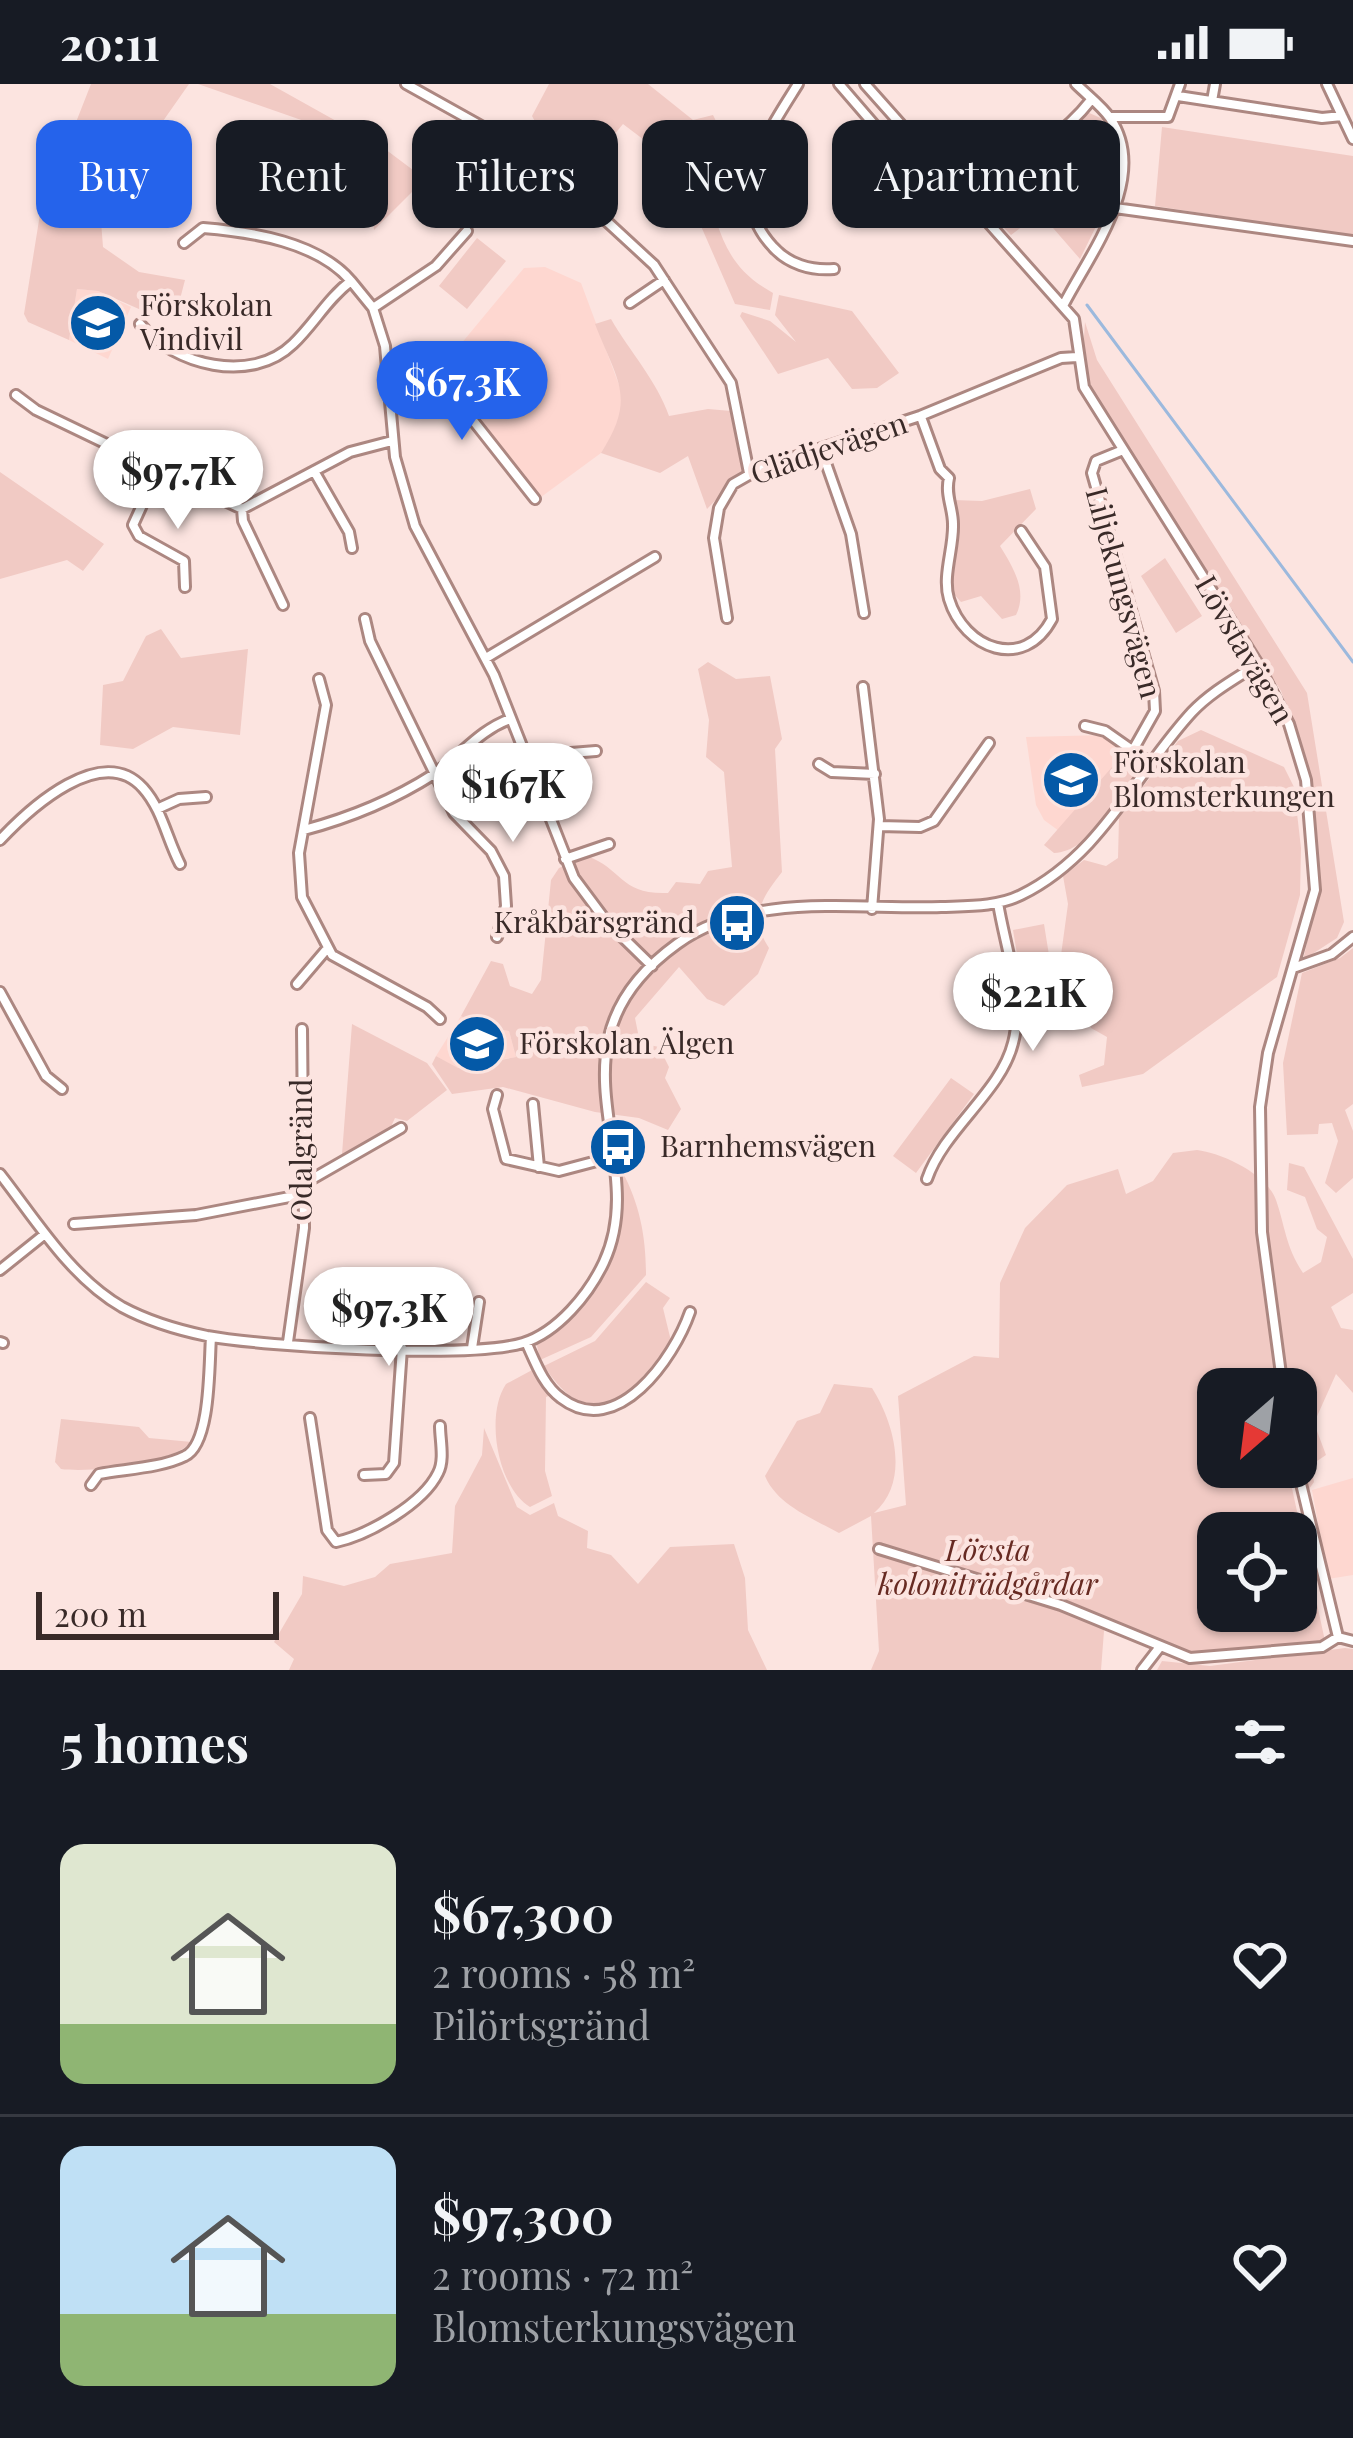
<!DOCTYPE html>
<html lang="en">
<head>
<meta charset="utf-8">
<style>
  :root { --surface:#171b24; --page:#20242c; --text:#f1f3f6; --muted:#9ea1a6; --line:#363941; --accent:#2563eb }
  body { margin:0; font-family:"Playfair Display",serif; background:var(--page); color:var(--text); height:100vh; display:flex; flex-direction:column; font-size:45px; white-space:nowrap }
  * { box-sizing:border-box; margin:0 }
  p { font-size:39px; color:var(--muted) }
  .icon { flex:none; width:66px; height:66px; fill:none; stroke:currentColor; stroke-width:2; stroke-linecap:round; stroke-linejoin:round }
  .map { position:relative; height:1586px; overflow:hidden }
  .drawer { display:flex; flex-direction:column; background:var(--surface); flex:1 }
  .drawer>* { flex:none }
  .hud { position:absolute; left:36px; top:36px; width:1281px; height:108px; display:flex; gap:24px }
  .needle { width:78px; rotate:208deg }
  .tools { position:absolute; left:1197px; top:1284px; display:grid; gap:24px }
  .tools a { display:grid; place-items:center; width:120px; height:120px; border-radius:24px; background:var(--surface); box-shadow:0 3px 9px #0004; font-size:60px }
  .scale { position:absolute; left:36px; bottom:30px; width:243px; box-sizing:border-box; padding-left:12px; border:6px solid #392a28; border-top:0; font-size:33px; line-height:42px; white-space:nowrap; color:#392a28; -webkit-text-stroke:9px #fce4e0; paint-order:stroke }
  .price { position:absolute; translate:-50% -102px; padding:0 27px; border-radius:42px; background:#fff; color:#222; font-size:39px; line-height:78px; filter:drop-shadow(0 3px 6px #0008) }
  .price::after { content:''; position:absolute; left:50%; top:72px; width:36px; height:27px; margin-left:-18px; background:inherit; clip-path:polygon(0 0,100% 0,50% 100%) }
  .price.current { background:var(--accent); color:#fff }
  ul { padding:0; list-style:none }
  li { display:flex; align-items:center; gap:36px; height:300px; padding:0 60px }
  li+li { border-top:3px solid var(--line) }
  li span { display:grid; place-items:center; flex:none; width:336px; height:240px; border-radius:24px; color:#555 }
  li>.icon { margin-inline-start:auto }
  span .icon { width:144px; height:144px; fill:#fffc; stroke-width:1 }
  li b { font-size:51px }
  h2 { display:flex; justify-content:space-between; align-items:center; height:144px; padding:0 60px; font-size:51px }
  .chip { padding:0 42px; border-radius:24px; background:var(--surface); box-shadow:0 3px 9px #0004; font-size:42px; line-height:108px }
  .chip.current { background:var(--accent); color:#fff }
  .status { display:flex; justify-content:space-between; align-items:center; height:84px; padding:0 60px; background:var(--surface); direction:ltr }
  .status svg { height:33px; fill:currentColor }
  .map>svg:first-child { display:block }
</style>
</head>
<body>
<div class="status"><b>20:11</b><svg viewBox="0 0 49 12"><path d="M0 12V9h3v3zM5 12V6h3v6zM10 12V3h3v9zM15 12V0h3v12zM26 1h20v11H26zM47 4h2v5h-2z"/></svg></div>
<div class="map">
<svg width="1353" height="1586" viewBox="0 0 1353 1586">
  <rect width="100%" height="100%" fill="#fce4e0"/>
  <path fill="#fed7d0" d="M545,183l36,16 44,118 -8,27 -16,25 -64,47 -101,-126 88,-106z
    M77,205l21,2 33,16 -23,52 -39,-19z
    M1104,651l25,20 -70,76 -15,-11 -8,-15 -10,-68z
    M461,932l19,11 29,4 7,26 -59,11 -21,-12z
    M1353,1394v97l-25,4 -16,-89z"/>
  <path fill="#f1cac4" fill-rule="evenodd" d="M91,0h98l-40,57h-35l-17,29 6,77 36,25 46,8 -6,23 -22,-8 -9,18 -50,-22 -21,-2 -8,51 -41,-18 -4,-8 16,-100z
    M198,0h72l111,62 44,33 -51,51 -7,-75 -37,-25z
    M549,0h99l45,36 20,-5 12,24 -25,41c23,48 19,83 73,113l-3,17 -35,-6 -62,-142 -50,-38 -33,40 -52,-37 -6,-11z
    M1087,28l16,7 13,31 -25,8 7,33 -57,-17 -40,9 -5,-6 78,-51z
    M1162,43l191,29v80l-198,-30z
    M1042,95l48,14 16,13 -26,53 -40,-46 -29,22 -26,-27 20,-19z
    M477,154l29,23 -39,48 -28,-23z
    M779,211l73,16 47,62 -22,15 -25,1 -24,-31 -50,16 -38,-58 2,-4 28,9 26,21 -21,-27z
    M611,235c19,33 46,62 58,97l39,-7 23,2 13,60 -37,38 -19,-53 -28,17 -59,-20c36,-56 16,-72 -6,-129z
    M1085,238l12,38 210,333 37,229 -7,16 -34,22c24,-94 13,-180 -22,-269l-192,-305 -6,-33z
    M0,388l104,72 -21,27 -16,-11 -67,19z
    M1030,405l6,20 -36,37c13,21 28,45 16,69l-14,4 -21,-23 -20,6 -9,-10 1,-92 29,1z
    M1165,474l37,58 -26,17 -35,-57z
    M161,545l20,29 67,-9 -8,86 -67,-8 -40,22 -33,-4 3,-60 20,-4 23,-45z
    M708,578l28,17 34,-3 12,63 -7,10 7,123c-21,27 -33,45 -13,76l-11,26 -34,32 -17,-7 -28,-32 -44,51 5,25 19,4 10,20 -4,11 16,31 -13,21 -29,-12 -44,-6 -92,-25 -51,7 -20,-30 4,-8 22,12 58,-11 -7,-26 -29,-4 -19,-11 30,-55 12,3 7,22 22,8 9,-14 10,-100 8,-12 28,-12c36,13 33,39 81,37l8,-11 24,2 8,-13 24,-4 -8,-95 -18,-15 3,-37 -11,-51z
    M1201,646l83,37 10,20 7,61 -1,47 -23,82 -134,97 -61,13 -3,-12 25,-10 3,-28 -16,-9 -8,-40 -22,-33 7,-51 -5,-28 21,-16 22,6 12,-8 1,-40 59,-77z
    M1126,667l15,11 -1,9c-20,26 -50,81 -86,82l-10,-8z
    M1044,840l8,50 -31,4 -8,-48z
    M1353,864v156l-8,6 8,21v47l-17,15 -11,-10 13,-42 -6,-18 -13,1 -1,10 -31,1 -4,-72 19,-90 38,-15z
    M352,940l75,39 20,27 -40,31 -12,-3 -7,15 -46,21z
    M951,994l23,16 -58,79 -23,-17z
    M1197,1066c25,3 70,24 79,50 10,29 9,45 27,73l18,-11 6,-25 -10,-8 -12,-32 -18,-7 2,-27 15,4 49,92v34l-22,14 10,21 12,2v63l-17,-19 -22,49 12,32 -15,10 3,17 -5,7 -5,-17 -14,7 35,162 -137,12 -83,-35 -4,52h-230l8,-19 -8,-135 -32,17c-27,-15 -62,-28 -74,-57l32,-55 23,-8 14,-29 38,4c23,36 38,94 2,125l32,-8 -8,-109 76,-40 25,2 1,-75 25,-55 42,-43 51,-16 8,25 27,-13 20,-28zM1218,1305h78v78h-78zM1218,1449h78v78h-78z
    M622,1087c18,34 24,66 24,104l-55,62 -51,23 -4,-19c69,-46 83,-90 86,-170z
    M646,1198l24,16 -7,10 8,33c-37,50 -77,102 -127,25l51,-25z
    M534,1285l17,26 -5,2 -1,74 7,25 -22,11c-33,-20 -45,-92 -24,-123z
    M61,1335l78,8 10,11 43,4c-22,22 -100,31 -131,27l-6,-7z
    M484,1344l33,79 13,8 24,-12 4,13 30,15 -1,17 24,7 27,29 32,-37 64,-3 11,34 3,52 19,40h-478l5,-11 -20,-17 28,-48 1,-18 41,10 31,-9 15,-13 62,-11 3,-47 27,-51z
    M1345,1564l8,1v21h-196l5,-9 48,5z"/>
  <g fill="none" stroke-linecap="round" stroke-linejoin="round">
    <path stroke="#9cb9dd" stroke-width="3" d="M1087,221l266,357"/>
    <g stroke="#ac8781" stroke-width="14">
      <path id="minor" d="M406,0l95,53
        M798,0c-31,50 -75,110 -25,163 15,17 38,24 61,22
        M839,0l108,125
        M865,0l209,235 10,68 174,277 31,60 17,56 9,110 -47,163 -8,54 2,125 21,157
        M1327,0l26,55
        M1178,12l144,22 20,-2
        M1212,17l3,-17
        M1110,33h58l12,-33
        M991,85c36,-7 78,-41 100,-69
        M563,97l91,84 77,118 18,90
        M1115,124l238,33
        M467,147l-31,35 -63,42 12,38 10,111 20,69 79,149 80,203 32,43 46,45
        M184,159l19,-15c49,4 115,14 148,53
        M630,219l34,-23
        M1064,220c27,-52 86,-127 46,-186 -8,-12 -23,-23 -34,-34
        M140,240c34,41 111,61 153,20 21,-20 35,-46 58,-63l22,27
        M388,280l19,-5 24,8 104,132
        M16,311l20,15 206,99 108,-57 42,-11
        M921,333l19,52 9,9c-4,17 4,30 4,46 1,24 -11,52 -4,75 15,50 75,73 103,20l-7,-52 -24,-36
        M821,365l30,85 13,79
        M1123,366l-27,11 -4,12 62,218 1,20 -22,39
        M158,386l-25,55 6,11 45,25 1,26
        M314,387l35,61 3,16
        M242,425l1,12 40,84
        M727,534l-13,-80 5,-30 14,-24 28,-16 159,-52 141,-58 16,-1
        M365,535l5,22 84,172 37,38 13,25 2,30 -9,31
        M486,574l169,-101
        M319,595l7,26 -27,148 3,44 30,58 95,52 13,12
        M863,603l16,132 -7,90
        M1085,642l20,5 47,33
        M819,680l13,8 43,2
        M531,691l40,-22 25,-2
        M157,725l22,-10 27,-2
        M879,742l41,1 14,-6 55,-78
        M304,746c45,-12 91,-31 130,-56 28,-19 44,-43 76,-55
        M0,756c30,-32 102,-98 143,-52 19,21 24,51 37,76
        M565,775l44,-15
        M1296,883l36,-13 21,-17
        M297,900l29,-34
        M0,908l46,84 16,13
        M497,1011l-4,14 13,50 53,12 53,-14
        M533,1020l6,63
        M0,1090c36,46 70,103 122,133 26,14 56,23 85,29 60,11 262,23 316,7 35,-11 66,-49 81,-81 49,-105 -67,-217 73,-318 72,-53 180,-34 264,-37 27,-1 56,0 80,-12 81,-40 113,-120 171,-183 19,-20 43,-33 66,-48
        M927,1095c17,-50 74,-87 86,-136 12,-44 -8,-96 -15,-140
        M305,1099l96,-55
        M74,1140l122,-9 109,-21
        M0,1186l45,-36
        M0,1258l3,1
        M288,1258l16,-114 -2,-199
        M526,1258c9,19 17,43 35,56 56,43 113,-40 129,-86
        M472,1264l7,-46
        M310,1334l17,112 9,12c32,-7 87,-38 102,-69 7,-13 2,-33 2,-47
        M1296,1379l42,174
        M364,1391l22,-1 8,-11 8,-115
        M91,1401l8,-11c26,-5 62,-6 86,-18 26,-12 24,-92 26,-119
        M879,1465l182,56 129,53 132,-11 16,-10
        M1338,1553l15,4
        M1142,1586l17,-22"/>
    </g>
    <use href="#minor" stroke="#fff" stroke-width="8"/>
  </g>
  <defs>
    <g id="school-disc" transform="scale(3)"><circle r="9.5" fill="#0459a7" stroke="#fce4e0"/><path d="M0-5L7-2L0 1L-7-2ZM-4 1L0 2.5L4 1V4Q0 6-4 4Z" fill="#fff"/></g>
    <g id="bus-disc" transform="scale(3)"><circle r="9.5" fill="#0459a7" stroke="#fce4e0"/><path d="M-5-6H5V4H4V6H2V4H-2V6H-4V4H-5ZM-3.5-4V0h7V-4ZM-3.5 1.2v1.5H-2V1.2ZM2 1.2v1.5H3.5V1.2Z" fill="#fff"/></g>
  </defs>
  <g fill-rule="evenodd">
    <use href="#school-disc" x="98" y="239"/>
    <use href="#school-disc" x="1071" y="696"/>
    <use href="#bus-disc" x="737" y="839"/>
    <use href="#school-disc" x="477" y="960"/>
    <use href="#bus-disc" x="618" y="1063"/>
  </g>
  <g text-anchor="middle" stroke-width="9" stroke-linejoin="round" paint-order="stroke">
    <g font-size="30" fill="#392a28" stroke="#fce4e0" text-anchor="start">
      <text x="140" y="232">Förskolan<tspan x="140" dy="34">Vindivil</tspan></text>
      <text x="1113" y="689">Förskolan<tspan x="1113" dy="34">Blomsterkungen</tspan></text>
      <text x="695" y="849" text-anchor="end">Kråkbärsgränd</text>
      <text x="519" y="970">Förskolan Älgen</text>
      <text x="660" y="1073">Barnhemsvägen</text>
    </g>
    <g font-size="30" fill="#392a28" stroke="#fce4e0">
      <text transform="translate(829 365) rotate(-19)" y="10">Glädjevägen</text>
      <text transform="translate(1123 509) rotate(75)" y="10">Liljekungsvägen</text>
      <text transform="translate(1244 566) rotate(60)" y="10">Lövstavägen</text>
      <text transform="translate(302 1066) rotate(-90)" y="10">Odalgränd</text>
    </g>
    <g font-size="30" font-style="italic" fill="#672a22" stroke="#fce4e0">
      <text x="988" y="1477">Lövsta<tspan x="988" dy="34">koloniträdgårdar</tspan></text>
    </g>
  </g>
</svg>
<div class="tools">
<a><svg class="needle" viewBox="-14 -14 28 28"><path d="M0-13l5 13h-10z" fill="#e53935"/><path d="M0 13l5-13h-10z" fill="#9ea1a6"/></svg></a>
<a><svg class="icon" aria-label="locate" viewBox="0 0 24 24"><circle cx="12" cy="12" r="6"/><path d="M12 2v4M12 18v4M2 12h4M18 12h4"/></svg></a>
</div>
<div class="scale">200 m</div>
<b class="price current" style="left:462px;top:359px">$67.3K</b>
<b class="price" style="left:178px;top:448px">$97.7K</b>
<b class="price" style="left:513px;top:761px">$167K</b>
<b class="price" style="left:1033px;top:970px">$221K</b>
<b class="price" style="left:389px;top:1285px">$97.3K</b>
<div class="hud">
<a class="chip current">Buy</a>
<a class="chip">Rent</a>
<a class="chip">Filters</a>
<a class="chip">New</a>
<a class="chip">Apartment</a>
</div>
</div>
<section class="drawer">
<h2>5 homes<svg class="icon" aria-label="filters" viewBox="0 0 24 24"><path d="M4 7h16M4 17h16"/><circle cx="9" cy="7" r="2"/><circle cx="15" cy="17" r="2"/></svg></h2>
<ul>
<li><span style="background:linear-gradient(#dfe7d0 75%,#8fb573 0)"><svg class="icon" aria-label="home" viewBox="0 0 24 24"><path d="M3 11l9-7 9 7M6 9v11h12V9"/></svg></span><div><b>$67,300</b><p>2 rooms · 58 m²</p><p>Pilörtsgränd</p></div><svg class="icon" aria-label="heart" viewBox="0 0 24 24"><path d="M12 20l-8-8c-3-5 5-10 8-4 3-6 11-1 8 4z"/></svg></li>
<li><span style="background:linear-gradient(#bfe0f5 70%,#8fb573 0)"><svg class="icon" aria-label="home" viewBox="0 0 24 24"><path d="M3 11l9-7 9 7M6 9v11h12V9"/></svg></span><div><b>$97,300</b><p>2 rooms · 72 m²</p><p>Blomsterkungsvägen</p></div><svg class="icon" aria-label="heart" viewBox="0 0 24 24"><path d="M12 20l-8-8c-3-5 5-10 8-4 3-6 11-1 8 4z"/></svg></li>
</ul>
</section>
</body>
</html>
